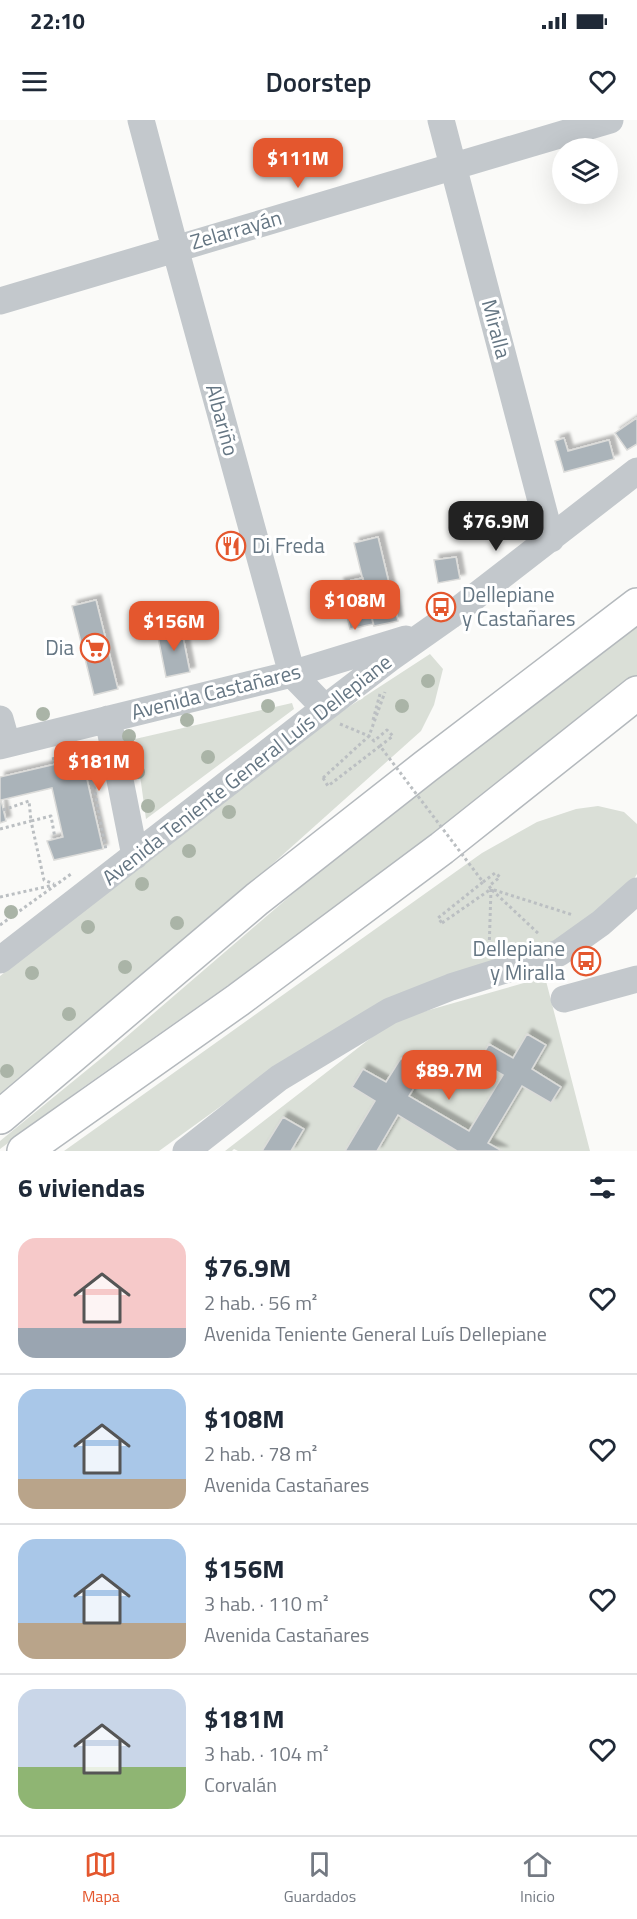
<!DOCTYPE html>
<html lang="es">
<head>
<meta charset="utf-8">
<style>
  :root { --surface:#fff; --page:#f2f2f3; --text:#1f2937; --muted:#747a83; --line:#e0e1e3; --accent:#e4572e }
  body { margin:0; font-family:"Titillium Web",sans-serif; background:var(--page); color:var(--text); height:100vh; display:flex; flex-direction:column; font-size:22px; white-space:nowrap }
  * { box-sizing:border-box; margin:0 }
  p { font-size:20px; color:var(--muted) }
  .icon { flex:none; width:33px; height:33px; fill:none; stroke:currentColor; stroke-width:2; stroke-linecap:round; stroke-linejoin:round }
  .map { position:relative; height:1031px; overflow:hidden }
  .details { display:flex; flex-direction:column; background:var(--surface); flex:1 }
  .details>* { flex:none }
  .fabs { position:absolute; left:552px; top:18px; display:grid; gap:12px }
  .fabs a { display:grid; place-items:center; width:66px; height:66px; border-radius:50%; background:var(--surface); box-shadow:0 6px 24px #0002; font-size:30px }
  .price { position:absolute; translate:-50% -51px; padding:0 14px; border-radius:12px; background:var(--accent); color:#fff; font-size:20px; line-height:39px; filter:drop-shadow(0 2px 3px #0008) }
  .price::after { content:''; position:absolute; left:50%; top:36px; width:18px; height:14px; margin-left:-9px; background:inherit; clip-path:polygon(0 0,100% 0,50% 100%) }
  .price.selected { background:#222; color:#fff }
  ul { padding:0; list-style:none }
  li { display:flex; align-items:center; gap:18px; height:150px; padding:0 18px }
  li+li { border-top:2px solid var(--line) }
  li span { display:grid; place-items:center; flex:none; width:168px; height:120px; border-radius:18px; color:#555 }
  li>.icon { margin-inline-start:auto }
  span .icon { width:72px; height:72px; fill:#fffc; stroke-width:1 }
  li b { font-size:26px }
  h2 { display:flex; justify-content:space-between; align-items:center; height:72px; padding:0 18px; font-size:26px }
  .status { display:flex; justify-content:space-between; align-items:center; height:42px; padding:0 30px; background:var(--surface); direction:ltr }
  .status svg { height:16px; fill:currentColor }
  header { display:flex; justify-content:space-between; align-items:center; height:78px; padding:0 18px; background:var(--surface); font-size:27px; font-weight:600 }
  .tab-bar { display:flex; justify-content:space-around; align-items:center; height:84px; border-top:2px solid var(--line); background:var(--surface); font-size:16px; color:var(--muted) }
  .tab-bar a { display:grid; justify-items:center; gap:3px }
  .tab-bar .selected { color:var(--accent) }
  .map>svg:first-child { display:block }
</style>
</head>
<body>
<div class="status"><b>22:10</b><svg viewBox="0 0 49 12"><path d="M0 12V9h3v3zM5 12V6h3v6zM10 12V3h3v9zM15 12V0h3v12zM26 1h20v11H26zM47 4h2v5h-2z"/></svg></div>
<header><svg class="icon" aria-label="menu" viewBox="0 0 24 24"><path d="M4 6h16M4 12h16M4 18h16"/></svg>Doorstep<svg class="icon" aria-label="heart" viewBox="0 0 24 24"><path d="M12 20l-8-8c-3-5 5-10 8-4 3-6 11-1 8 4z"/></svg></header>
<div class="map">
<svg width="637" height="1031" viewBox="0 0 637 1031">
  <defs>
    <filter id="shadow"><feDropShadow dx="5" dy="-5" stdDeviation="1.5" flood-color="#0004"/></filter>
  </defs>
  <rect width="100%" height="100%" fill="#fafaf8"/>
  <path fill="#dadfd7" d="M637,505v54l-298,228 -257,181 -82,61v-8l104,-85 242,-208z
    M430,534l13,15 -9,36 -13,26 -392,351 -29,21v-127l327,-255z
    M292,583l2,6 -148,110 -11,-80z
    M598,686l26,6 13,12v50l-3,5 -62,52 -41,24 -296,141 -76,55h-95l418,-298 55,-31 39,-13z
    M545,857l45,174h-88l-14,-8 34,-57 29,17 10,-16 -29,-18 14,-24 -19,-11 -14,24 -24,-14 -10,17 24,14 -34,56 -60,-35 15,-25 -23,-13 -15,24 -23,-13 -11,18 23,14 -30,50h-54l12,-22 -20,-12 -21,34h-24l-4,-2 -2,2h-7l169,-131z
    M398,995l59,36h-80z"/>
  <path fill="#aab3b9" stroke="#dcdcda" stroke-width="1.5" filter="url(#shadow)" d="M637,298v26l-10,6 -12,-17z
    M564,318l4,13 41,-11 5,19 -50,13 -9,-31z
    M378,417l20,84 -24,5 -20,-83z
    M456,437l4,22 -22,4 -4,-23z
    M363,458l10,46 -23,5 -11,-46z
    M96,480l22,89 -24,6 -22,-89z
    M181,507l9,45 -24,5 -9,-45z
    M82,638l21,91 -49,11 -7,-19 16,-4 -11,-49 -51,12 5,21 -6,2v-46z
    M527,914l19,11 -14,24 29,18 -10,16 -29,-17 -34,57 14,8h-45l-59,-36 -21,36h-32l30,-50 -23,-14 11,-18 23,13 15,-24 23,13 -15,25 60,35 34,-56 -24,-14 10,-17 24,14z
    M283,997l21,12 -13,22h-29z"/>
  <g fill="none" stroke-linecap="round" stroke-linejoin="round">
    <g stroke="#b4b9bd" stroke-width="36">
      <path id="highway" d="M0,997l257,-218 168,-132 212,-162
        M24,1031l214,-151 204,-152 195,-155"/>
    </g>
    <path stroke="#bbbfc2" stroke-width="3" stroke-dasharray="3 3" stroke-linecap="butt" d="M373,600l7,-26
      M340,604l29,12 5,5 13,-11 6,6 -13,10
      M52,639l35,-8 19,99
      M323,658l46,-42 16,-44
      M3,690l26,-9 2,20 20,-5 4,22
      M0,709l31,-8 13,59 10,4
      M492,770l48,45
      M0,777l54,-12
      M442,803l49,-34 -2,-3 11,-9 -5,-4 -12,9
      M0,805l71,-51
      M489,832l2,-63 82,26"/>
    <path stroke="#c3c8cc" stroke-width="27" d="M141,0l34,128 117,426 33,34
      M441,0l110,419
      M0,181l610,-181
      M0,599l7,25
      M108,599l27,137
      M0,626l292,-72 114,-35
      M0,840l316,-245 73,-56 61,-43 187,-145
      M564,879l73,-20
      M186,1031l93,-73 111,-67 61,-24 108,-34 42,-30 36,-32"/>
    <use href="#highway" stroke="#fff" stroke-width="33"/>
    <path stroke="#bbbfc2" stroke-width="3" stroke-dasharray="3 3" stroke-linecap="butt" d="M323,658l5,8 52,-40 103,136 -45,36 4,5"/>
  </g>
  <g fill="#aab4a7">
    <circle cx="428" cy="561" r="7"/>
    <circle cx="268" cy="586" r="7"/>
    <circle cx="402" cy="586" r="7"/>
    <circle cx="43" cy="594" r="7"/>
    <circle cx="187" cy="600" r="7"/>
    <circle cx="129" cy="616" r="7"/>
    <circle cx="208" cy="637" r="7"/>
    <circle cx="138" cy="652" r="7"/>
    <circle cx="148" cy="686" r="7"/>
    <circle cx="229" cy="692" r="7"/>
    <circle cx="189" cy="731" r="7"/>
    <circle cx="142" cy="764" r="7"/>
    <circle cx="11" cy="792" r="7"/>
    <circle cx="177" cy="803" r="7"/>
    <circle cx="88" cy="807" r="7"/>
    <circle cx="125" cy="847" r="7"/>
    <circle cx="32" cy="853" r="7"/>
    <circle cx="69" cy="894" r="7"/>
    <circle cx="7" cy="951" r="7"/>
  </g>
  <defs>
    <g id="restaurant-ring" transform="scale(1.5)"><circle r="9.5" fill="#fff" stroke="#e4572e" stroke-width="1.5"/><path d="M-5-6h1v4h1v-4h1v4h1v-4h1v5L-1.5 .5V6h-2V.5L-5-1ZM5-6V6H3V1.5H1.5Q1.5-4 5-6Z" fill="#e4572e"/></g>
    <g id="bus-ring" transform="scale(1.5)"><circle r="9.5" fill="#fff" stroke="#e4572e" stroke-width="1.5"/><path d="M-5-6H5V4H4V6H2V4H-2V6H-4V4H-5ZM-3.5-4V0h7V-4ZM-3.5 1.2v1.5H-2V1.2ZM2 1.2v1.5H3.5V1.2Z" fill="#e4572e"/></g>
    <g id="supermarket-ring" transform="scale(1.5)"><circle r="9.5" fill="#fff" stroke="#e4572e" stroke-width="1.5"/><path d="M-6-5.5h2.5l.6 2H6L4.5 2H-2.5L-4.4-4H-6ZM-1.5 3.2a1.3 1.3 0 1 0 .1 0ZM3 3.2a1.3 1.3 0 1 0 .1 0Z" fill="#e4572e"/></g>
  </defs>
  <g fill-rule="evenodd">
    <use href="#restaurant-ring" x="231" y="426"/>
    <use href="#bus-ring" x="441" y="487"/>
    <use href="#supermarket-ring" x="95" y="528"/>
    <use href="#bus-ring" x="586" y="841"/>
  </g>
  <g text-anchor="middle" stroke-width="6" stroke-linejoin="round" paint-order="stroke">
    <g font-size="21" fill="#657683" stroke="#fff">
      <text transform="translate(236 110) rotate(-16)" y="7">Zelarrayán</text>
      <text transform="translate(496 209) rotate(75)" y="7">Miralla</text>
      <text transform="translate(222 300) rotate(75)" y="7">Albariño</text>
      <text transform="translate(216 572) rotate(-14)" y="7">Avenida Castañares</text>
      <text transform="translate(247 650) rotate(-38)" y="7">Avenida Teniente General Luís Dellepiane</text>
    </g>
    <g font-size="21" fill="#657683" stroke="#fff" text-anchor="start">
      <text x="252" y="433">Di Freda</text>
      <text x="462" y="482">Dellepiane<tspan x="462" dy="24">y Castañares</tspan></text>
      <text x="74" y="535" text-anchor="end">Dia</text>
      <text x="565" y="836" text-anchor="end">Dellepiane<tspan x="565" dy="24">y Miralla</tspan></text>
    </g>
  </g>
</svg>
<div class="fabs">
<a><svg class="icon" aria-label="layers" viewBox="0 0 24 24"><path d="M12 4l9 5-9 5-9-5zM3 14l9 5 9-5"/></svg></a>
</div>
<b class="price" style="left:298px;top:69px">$111M</b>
<b class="price selected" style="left:496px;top:432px">$76.9M</b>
<b class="price" style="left:355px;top:511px">$108M</b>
<b class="price" style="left:174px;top:532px">$156M</b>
<b class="price" style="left:99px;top:672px">$181M</b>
<b class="price" style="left:449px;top:981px">$89.7M</b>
</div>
<section class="details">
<h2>6 viviendas<svg class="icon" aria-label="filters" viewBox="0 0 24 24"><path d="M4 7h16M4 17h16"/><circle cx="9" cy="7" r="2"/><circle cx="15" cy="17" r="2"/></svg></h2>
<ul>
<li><span style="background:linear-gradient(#f6c9c9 75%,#9aa5b1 0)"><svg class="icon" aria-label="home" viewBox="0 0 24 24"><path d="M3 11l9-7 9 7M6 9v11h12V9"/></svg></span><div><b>$76.9M</b><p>2 hab. · 56 m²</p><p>Avenida Teniente General Luís Dellepiane</p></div><svg class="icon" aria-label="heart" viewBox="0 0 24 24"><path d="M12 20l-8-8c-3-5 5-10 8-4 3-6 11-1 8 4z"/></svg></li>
<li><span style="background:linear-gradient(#a9c7e8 75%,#b9a48a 0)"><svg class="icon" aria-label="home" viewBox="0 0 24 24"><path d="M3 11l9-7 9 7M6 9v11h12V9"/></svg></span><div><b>$108M</b><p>2 hab. · 78 m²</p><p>Avenida Castañares</p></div><svg class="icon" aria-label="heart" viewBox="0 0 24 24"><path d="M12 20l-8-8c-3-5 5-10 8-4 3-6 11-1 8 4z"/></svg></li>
<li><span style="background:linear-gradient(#a9c7e8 70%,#b9a48a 0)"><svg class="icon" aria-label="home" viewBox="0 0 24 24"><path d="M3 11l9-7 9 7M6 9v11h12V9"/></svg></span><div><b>$156M</b><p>3 hab. · 110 m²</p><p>Avenida Castañares</p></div><svg class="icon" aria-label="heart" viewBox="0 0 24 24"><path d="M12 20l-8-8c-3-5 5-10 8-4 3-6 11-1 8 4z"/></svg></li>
<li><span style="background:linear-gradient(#c9d6e8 65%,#8fb573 0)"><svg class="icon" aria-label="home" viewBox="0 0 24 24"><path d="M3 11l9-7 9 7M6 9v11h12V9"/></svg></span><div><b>$181M</b><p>3 hab. · 104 m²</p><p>Corvalán</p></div><svg class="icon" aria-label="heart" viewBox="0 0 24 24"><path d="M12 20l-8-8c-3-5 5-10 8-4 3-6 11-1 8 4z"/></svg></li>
</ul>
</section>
<nav class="tab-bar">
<a class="selected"><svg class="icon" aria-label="map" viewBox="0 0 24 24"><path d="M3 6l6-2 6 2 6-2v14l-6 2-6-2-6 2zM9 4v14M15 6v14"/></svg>Mapa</a>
<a><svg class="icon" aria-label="saved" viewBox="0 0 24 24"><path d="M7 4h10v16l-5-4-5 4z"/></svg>Guardados</a>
<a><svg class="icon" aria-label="home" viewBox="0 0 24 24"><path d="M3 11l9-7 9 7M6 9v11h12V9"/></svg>Inicio</a>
</nav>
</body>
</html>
